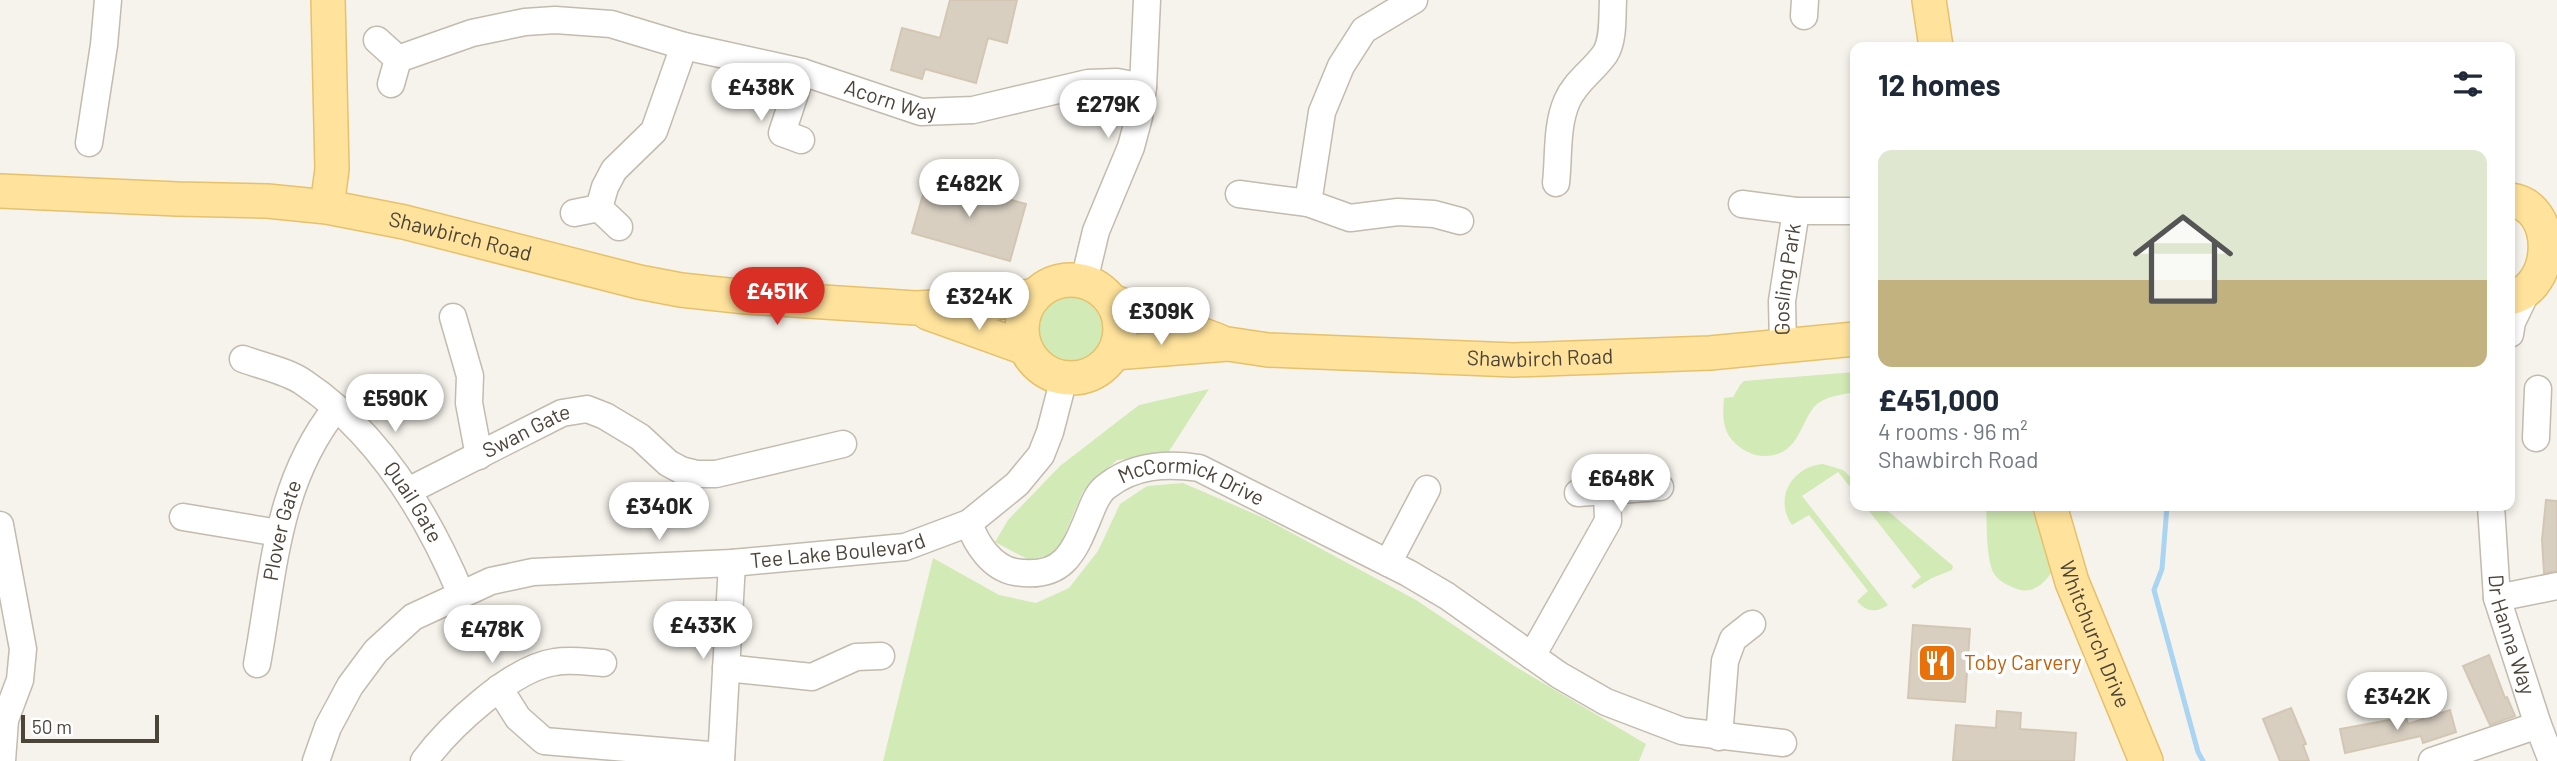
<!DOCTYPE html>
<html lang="en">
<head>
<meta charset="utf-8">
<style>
  :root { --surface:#fff; --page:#f2f2f3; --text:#1f2937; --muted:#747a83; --accent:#d93025 }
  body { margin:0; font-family:Barlow,sans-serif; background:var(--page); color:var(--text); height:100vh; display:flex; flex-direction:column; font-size:26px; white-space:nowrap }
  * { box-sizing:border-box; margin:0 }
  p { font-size:23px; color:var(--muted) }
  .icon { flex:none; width:38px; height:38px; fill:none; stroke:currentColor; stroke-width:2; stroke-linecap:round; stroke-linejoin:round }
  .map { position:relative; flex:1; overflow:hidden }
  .side { position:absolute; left:1850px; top:42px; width:665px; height:469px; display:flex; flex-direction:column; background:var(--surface); border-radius:14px; box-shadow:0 4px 10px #0003 }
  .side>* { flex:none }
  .scale { position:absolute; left:21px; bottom:18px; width:138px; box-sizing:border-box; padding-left:7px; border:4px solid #4b4439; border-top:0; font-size:19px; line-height:24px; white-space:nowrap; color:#4b4439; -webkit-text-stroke:5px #fff; paint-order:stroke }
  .price { position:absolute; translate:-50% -60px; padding:0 16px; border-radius:24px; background:#fff; color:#222; font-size:23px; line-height:46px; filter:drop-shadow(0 2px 4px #0008) }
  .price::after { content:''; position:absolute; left:50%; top:42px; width:21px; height:16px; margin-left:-10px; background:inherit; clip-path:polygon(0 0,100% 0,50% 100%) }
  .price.selected { background:var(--accent); color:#fff }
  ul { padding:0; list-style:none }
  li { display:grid; align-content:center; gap:14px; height:371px; padding:0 28px }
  li span { display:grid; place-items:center; height:217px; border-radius:14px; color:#555 }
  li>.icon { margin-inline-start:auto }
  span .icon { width:126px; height:126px; fill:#fffc; stroke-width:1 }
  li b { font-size:30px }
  h2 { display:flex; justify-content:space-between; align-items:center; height:84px; padding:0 28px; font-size:30px }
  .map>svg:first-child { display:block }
</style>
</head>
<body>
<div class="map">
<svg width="2557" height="761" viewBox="0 0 2557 761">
  <rect width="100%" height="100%" fill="#f6f3ec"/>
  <path fill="#d2eab5" d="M1039 329a35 35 0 1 1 70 0a35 35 0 1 1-70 0Z
    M1855,372v20c-14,3 -31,4 -41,15 -10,12 -14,32 -27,42 -19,14 -45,6 -58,-13 -7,-12 -6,-25 -5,-38l9,-1 7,-12 4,-4z
    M1209,389l-43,67 -49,4 -34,31 -26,62 -28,7 -34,-18 13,-22 52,-54 79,-61z
    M1823,464l20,6 12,11v12l-17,-21 -36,24 86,109c-12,8 -22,7 -31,-4l11,-10 -59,-76 -17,10c-19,-27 1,-59 31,-61z
    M1183,483l81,35 152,82 100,67 130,77 -7,17h-756l50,-203 66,37 37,8 33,-15 29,-37 22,-47 27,-18z
    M1865,506h17l71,60 -1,4 -20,8 -18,11 -3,-3 10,-9z
    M1986,506h45l23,62c-10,18 -24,29 -44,18 -7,-3 -14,-8 -17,-14 -7,-16 -6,-48 -7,-66z"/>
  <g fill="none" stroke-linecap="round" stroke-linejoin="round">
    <path stroke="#a9d4f2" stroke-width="5" d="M2167,506l-5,63 -8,21 44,162 5,9"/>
  </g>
  <path fill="#d8cfc1" stroke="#d3c7b4" stroke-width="2" d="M950,0h67l-10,43 -19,-5 -12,45 -51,-14 -3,10 -31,-9 11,-42 38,10z
    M928,177l98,27 -16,57 -98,-28z
    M2546,500l11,1v70l-13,2 -2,-33z
    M1913,625l57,4 -5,73 -57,-4z
    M2489,655l16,43 2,-1 8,19 -25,9 -27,-59z
    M2291,708l15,36 -3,1 6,16h-29l-17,-42z
    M2450,710l6,22 -33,11 -2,-7 -76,17 -5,-24 66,-12 2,7z
    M1997,711l24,2 -1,16 56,4 -2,28h-121l3,-36 40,3z"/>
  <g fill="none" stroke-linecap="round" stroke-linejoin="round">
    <g stroke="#c2bbae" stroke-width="29">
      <g id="minor">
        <path d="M1804,16l1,-16"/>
        <path d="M377,40l21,19 -7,25"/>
        <path id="s1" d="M398,59l74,-26 53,-11 30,-2 56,4 73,22 118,26 119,40 52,-2 115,-27 29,-1 26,5"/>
        <path d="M801,140l-19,-7 20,-61"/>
        <path d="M89,143l15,-98 4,-45"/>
        <path d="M1556,183c3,-26 0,-57 11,-82 8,-19 26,-30 38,-47 9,-14 7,-38 8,-54"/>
        <path d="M1239,194l69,9 42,15 48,-6 36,2 26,7"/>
        <path d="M1308,203l14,-91 19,-46 23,-36 50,-30"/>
        <path d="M1742,204l54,7h59"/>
        <path d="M599,208l6,-21 9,-17 40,-39 30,-85"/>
        <path d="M574,213l25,-5 20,19"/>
        <path d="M1084,281l12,-50 35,-84 8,-30 4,-30 4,-87"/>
        <path d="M453,317l17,59 -1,27 10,53"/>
        <path d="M2510,334l2,-12 14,-29"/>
        <path id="s2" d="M1783,347l-1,-46 14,-90"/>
        <path id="s3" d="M243,359c19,7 44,12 60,23 75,50 124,131 158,212"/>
        <path d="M2536,438l2,-49"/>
        <path id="s4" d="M408,491l154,-78 25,-4 18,7 35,21 28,26 13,7 16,4h19l127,-30"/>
        <path d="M1578,493l82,-6"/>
        <path id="s5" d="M2491,506l6,92 41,127 14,36"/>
        <path d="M183,517l96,16"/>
        <path id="s6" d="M969,523c7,21 23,45 46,49 49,8 59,-20 75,-59 4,-10 8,-21 17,-27 27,-21 59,-23 92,-18l209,105 39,23 112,79 47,27 76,29 101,12"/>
        <path d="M0,525l23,124 -3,31 -15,40 -3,41"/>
        <path d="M1388,563l39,-74"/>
        <path d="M2497,598l60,-12"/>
        <path d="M1532,656l76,-135 -1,-30"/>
        <path id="s7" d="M257,664c17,-92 19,-180 79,-256"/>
        <path d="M726,668l86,9 44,-20 25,-1"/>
        <path d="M499,688l19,30 26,23 177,15"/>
        <path d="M1719,737l6,-76 8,-22 19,-15"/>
        <path id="s8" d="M316,761l12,-34 22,-41 26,-35 37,-34 78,-36 42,-9 199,-9 173,-16 64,-24 48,-39 24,-29 9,-23 14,-54"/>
        <path d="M424,761c25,-34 88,-93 131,-99 15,-3 33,0 48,1"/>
        <path d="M721,761l11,-198"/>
        <path d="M2432,761l106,-36"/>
      </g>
    </g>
    <g stroke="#e6c16a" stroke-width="36">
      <g id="major">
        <path d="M1929,0l7,47"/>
        <path id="s9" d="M0,191l177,8 90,2 60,6 77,15 235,60 42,8 65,7 170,11 76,-4 43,-9"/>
        <path d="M2510,200c47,5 47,87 0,98"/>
        <path d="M327,207l5,-38 -4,-169"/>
        <circle cx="1071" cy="329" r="49"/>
        <path d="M1112,301l107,40"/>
        <path d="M928,313l97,35"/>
        <path id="s10" d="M1114,353l114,-9 40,6 246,10 196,-7 145,-14"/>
        <path id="s11" d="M2050,506l22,76 74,179"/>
      </g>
    </g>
    <use href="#minor" stroke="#fff" stroke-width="26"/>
    <use href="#major" stroke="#ffe39c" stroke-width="33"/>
  </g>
  <defs>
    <g id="restaurant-square" transform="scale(2.0125)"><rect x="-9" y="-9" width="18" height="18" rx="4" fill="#e8710a" stroke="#fff"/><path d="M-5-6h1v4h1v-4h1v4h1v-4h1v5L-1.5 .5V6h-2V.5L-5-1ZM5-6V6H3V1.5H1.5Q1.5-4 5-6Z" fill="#fff"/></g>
  </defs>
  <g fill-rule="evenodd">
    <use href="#restaurant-square" x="1937" y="663"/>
  </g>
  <g text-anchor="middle" stroke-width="7" stroke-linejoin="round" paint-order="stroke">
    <g font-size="21" fill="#4b4439" stroke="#fff">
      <text dy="7" stroke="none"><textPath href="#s1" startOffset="509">Acorn Way</textPath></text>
      <text dy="7" stroke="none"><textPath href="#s9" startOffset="464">Shawbirch Road</textPath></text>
      <text dy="7" stroke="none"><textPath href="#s2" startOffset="68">Gosling Park</textPath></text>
      <text dy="7" stroke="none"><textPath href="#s10" startOffset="427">Shawbirch Road</textPath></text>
      <text dy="7" stroke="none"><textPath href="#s4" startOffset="133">Swan Gate</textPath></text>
      <text dy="7" stroke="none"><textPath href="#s6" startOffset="301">McCormick Drive</textPath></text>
      <text dy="7" stroke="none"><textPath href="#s3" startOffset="229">Quail Gate</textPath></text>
      <text dy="7" stroke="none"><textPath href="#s7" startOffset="136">Plover Gate</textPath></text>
      <text dy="7" stroke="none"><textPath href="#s8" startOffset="611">Tee Lake Boulevard</textPath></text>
      <text dy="7" stroke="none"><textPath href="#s11" startOffset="136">Whitchurch Drive</textPath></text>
      <text dy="7" stroke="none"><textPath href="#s5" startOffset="131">Dr Hanna Way</textPath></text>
    </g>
    <g font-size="21" fill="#c56008" stroke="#fff" text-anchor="start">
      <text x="1964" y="670">Toby Carvery</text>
    </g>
  </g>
</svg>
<div class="scale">50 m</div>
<b class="price" style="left:761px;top:123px">£438K</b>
<b class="price" style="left:1108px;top:140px">£279K</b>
<b class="price" style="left:969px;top:219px">£482K</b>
<b class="price selected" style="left:777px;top:327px">£451K</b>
<b class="price" style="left:979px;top:332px">£324K</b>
<b class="price" style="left:1161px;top:347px">£309K</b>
<b class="price" style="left:395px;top:434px">£590K</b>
<b class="price" style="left:1621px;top:514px">£648K</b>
<b class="price" style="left:659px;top:542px">£340K</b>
<b class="price" style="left:703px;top:661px">£433K</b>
<b class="price" style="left:492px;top:665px">£478K</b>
<b class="price" style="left:2397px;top:732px">£342K</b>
<section class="side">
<h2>12 homes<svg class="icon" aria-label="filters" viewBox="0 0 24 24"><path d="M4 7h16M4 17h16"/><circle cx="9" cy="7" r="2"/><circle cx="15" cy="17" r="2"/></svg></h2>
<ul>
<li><span style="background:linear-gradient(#dfe7d0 60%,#c2b280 0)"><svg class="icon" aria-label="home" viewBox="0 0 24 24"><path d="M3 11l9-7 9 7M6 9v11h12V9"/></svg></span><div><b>£451,000</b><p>4 rooms · 96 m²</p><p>Shawbirch Road</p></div></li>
</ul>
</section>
</div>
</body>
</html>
